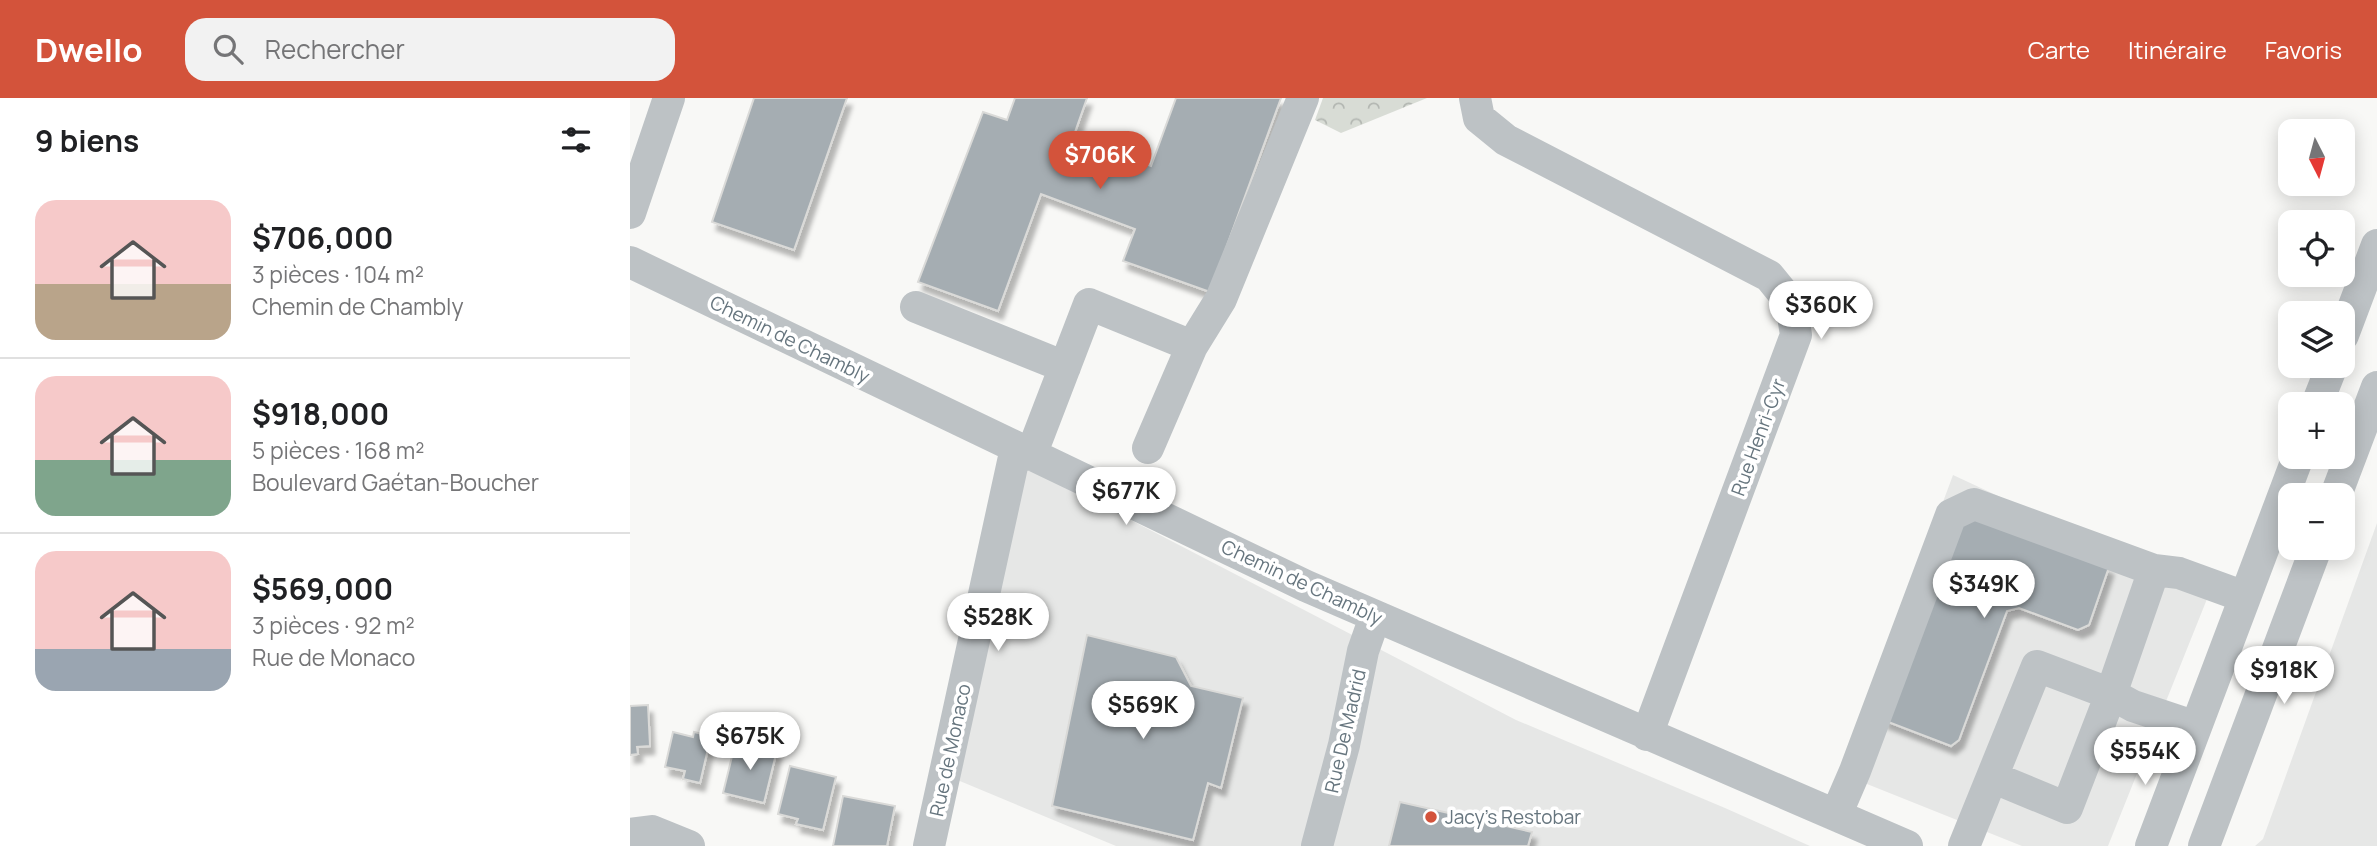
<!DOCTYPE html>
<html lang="fr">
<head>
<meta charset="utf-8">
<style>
  :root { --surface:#fff; --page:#f2f2f2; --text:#202124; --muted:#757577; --line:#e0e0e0; --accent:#d3533b }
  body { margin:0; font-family:Manrope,sans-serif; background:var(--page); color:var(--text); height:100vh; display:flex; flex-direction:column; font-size:26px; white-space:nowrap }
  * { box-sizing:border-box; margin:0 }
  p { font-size:23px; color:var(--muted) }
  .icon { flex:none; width:38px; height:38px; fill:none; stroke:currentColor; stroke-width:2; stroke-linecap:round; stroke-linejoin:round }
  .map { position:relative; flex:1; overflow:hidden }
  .panel { display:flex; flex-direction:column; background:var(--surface); width:630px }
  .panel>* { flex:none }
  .needle { width:46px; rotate:174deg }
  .controls { position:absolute; left:1648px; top:21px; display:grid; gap:14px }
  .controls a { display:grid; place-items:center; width:77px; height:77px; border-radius:14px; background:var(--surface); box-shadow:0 4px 18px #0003; font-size:35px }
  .price { position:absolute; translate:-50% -60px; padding:0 16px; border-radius:24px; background:#fff; color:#222; font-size:23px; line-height:46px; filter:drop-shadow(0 2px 4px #0008) }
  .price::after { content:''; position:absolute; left:50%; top:42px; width:21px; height:16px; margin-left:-10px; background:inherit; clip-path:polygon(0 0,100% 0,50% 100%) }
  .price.on { background:var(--accent); color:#fff }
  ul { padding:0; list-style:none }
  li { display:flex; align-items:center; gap:21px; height:175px; padding:0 35px }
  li+li { border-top:2px solid var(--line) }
  li span { display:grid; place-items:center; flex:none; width:196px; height:140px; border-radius:21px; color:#555 }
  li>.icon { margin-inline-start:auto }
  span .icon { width:84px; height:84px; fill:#fffc; stroke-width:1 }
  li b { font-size:30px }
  h2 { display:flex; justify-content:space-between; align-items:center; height:84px; padding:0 35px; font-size:30px }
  header { display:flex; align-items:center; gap:42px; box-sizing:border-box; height:98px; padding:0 35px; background:var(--accent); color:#fff }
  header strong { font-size:33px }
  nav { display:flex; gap:38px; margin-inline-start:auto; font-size:24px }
  .search { width:490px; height:63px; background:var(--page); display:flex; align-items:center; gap:18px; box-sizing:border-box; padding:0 24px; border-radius:21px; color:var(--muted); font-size:26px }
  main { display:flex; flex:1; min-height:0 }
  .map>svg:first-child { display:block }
</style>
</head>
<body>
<header>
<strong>Dwello</strong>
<div class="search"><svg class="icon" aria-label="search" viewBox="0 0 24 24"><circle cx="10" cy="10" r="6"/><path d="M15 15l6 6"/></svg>Rechercher</div>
<nav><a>Carte</a><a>Itinéraire</a><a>Favoris</a></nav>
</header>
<main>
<section class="panel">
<h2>9 biens<svg class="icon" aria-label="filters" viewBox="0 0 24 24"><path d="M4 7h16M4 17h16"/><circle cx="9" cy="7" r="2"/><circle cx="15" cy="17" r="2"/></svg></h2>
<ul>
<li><span style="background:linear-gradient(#f6c9c9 60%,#b9a48a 0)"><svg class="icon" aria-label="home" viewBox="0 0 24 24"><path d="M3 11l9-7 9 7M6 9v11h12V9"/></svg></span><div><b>$706,000</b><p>3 pièces · 104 m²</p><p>Chemin de Chambly</p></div></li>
<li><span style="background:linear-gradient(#f6c9c9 60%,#7fa58c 0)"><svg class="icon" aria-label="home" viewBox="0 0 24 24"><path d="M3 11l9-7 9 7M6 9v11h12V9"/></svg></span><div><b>$918,000</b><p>5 pièces · 168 m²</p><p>Boulevard Gaétan-Boucher</p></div></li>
<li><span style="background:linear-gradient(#f6c9c9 70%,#9aa5b1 0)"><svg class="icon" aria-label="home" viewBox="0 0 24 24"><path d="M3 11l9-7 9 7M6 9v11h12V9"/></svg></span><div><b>$569,000</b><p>3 pièces · 92 m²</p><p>Rue de Monaco</p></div></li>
</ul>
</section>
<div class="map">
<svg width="1747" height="748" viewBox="0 0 1747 748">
  <defs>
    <pattern id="park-crowns" width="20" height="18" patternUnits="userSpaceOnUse" patternTransform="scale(1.75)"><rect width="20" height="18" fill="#d8dcd5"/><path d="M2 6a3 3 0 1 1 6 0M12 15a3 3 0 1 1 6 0" fill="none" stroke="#b3b7b2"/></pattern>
    <filter id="shadow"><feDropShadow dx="4.5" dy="8" stdDeviation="2" flood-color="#0004"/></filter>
  </defs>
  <rect width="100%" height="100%" fill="#f8f8f6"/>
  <path fill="#e6e7e6" d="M393,366l493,256 209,88 85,38h-694l-161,-67z
    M1323,377l256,119 -101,252h-86l-180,-72z
    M1747,425v323h-122l8,-7z"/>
  <path fill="url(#park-crowns)" d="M693,0h104l-86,35 -26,-13z"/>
  <path fill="#a5adb2" stroke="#dadad8" stroke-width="2" filter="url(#shadow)" d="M124,0h93l-53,152 -82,-28z
    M385,0h72l-14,40 78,28 25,-68h105l-71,194 -87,-31 12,-32 -94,-35 -43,117 -80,-29 65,-170 24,8z
    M1340,419l139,50 -20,58 -11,5 -59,-22 -12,3 -48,129 -8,6 -68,-26 76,-197z
    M457,537l89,22 15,29 52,12 -22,90 -13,-5 -15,57 -141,-34z
    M18,607l2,41 -13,1 1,7 -8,1v-49z
    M43,634l20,5 1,-5 17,4 -11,47 -17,-4 2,-8 -20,-4z
    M106,642l41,10 -13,53 -41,-10z
    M160,668l46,11 -13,53 -27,-6 2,-5 -20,-5z
    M213,698l52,10 -8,40h-54z
    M770,704l132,30 -4,14h-139z"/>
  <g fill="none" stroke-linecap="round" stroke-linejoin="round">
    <path stroke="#bdc2c5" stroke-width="32" d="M845,0l4,20 27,22 263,136 22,27 5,32 -149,400
      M0,115l39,-115
      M0,164l676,324 601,260
      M286,209l149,60
      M1713,237l34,-90
      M1687,306l15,-38
      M518,350l44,-102
      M401,357l58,-151 103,42 29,-47 82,-201
      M1706,397l41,-108
      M1362,679l45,-111 74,28 22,12 63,21
      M1206,717l19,-44 96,-256 23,-11 180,66 25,3 66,24
      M0,736l22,-3 37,15
      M299,748l87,-398
      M687,748l27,-101 19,-94 12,-34
      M1334,748l28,-69 75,31 44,-114 43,-124
      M1521,748l147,-389
      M1574,748l112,-298"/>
  </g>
  <circle fill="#d3533b" stroke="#fff" stroke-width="2.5" cx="801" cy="719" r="7"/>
  <g text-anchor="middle" stroke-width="7" stroke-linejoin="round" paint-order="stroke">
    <g font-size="19" fill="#66757e" stroke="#fff">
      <text transform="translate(160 241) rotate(26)" y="7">Chemin de Chambly</text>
      <text transform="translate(1128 339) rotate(-70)" y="7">Rue Henri-Cyr</text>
      <text transform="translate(672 484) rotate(25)" y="7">Chemin de Chambly</text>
      <text transform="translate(715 633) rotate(-77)" y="7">Rue De Madrid</text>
      <text transform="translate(320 652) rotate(-78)" y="7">Rue de Monaco</text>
    </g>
    <g font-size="19" fill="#66757e" stroke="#fff" text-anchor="start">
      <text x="815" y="726">Jacy's Restobar</text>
    </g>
  </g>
</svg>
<div class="controls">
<a><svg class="needle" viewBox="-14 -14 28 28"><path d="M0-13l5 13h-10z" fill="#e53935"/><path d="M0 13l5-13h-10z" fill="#757577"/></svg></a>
<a><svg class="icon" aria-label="locate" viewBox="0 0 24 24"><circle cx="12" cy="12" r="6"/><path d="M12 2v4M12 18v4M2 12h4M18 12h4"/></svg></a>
<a><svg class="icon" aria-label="layers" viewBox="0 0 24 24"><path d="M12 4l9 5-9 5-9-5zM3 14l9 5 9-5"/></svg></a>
<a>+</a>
<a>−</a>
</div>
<b class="price on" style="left:470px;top:93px">$706K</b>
<b class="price" style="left:1191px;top:243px">$360K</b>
<b class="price" style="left:496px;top:429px">$677K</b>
<b class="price" style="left:1354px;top:522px">$349K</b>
<b class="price" style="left:368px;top:555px">$528K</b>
<b class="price" style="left:1654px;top:608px">$918K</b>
<b class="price" style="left:513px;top:643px">$569K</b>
<b class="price" style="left:120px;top:674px">$675K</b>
<b class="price" style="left:1515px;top:689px">$554K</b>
</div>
</main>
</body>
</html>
